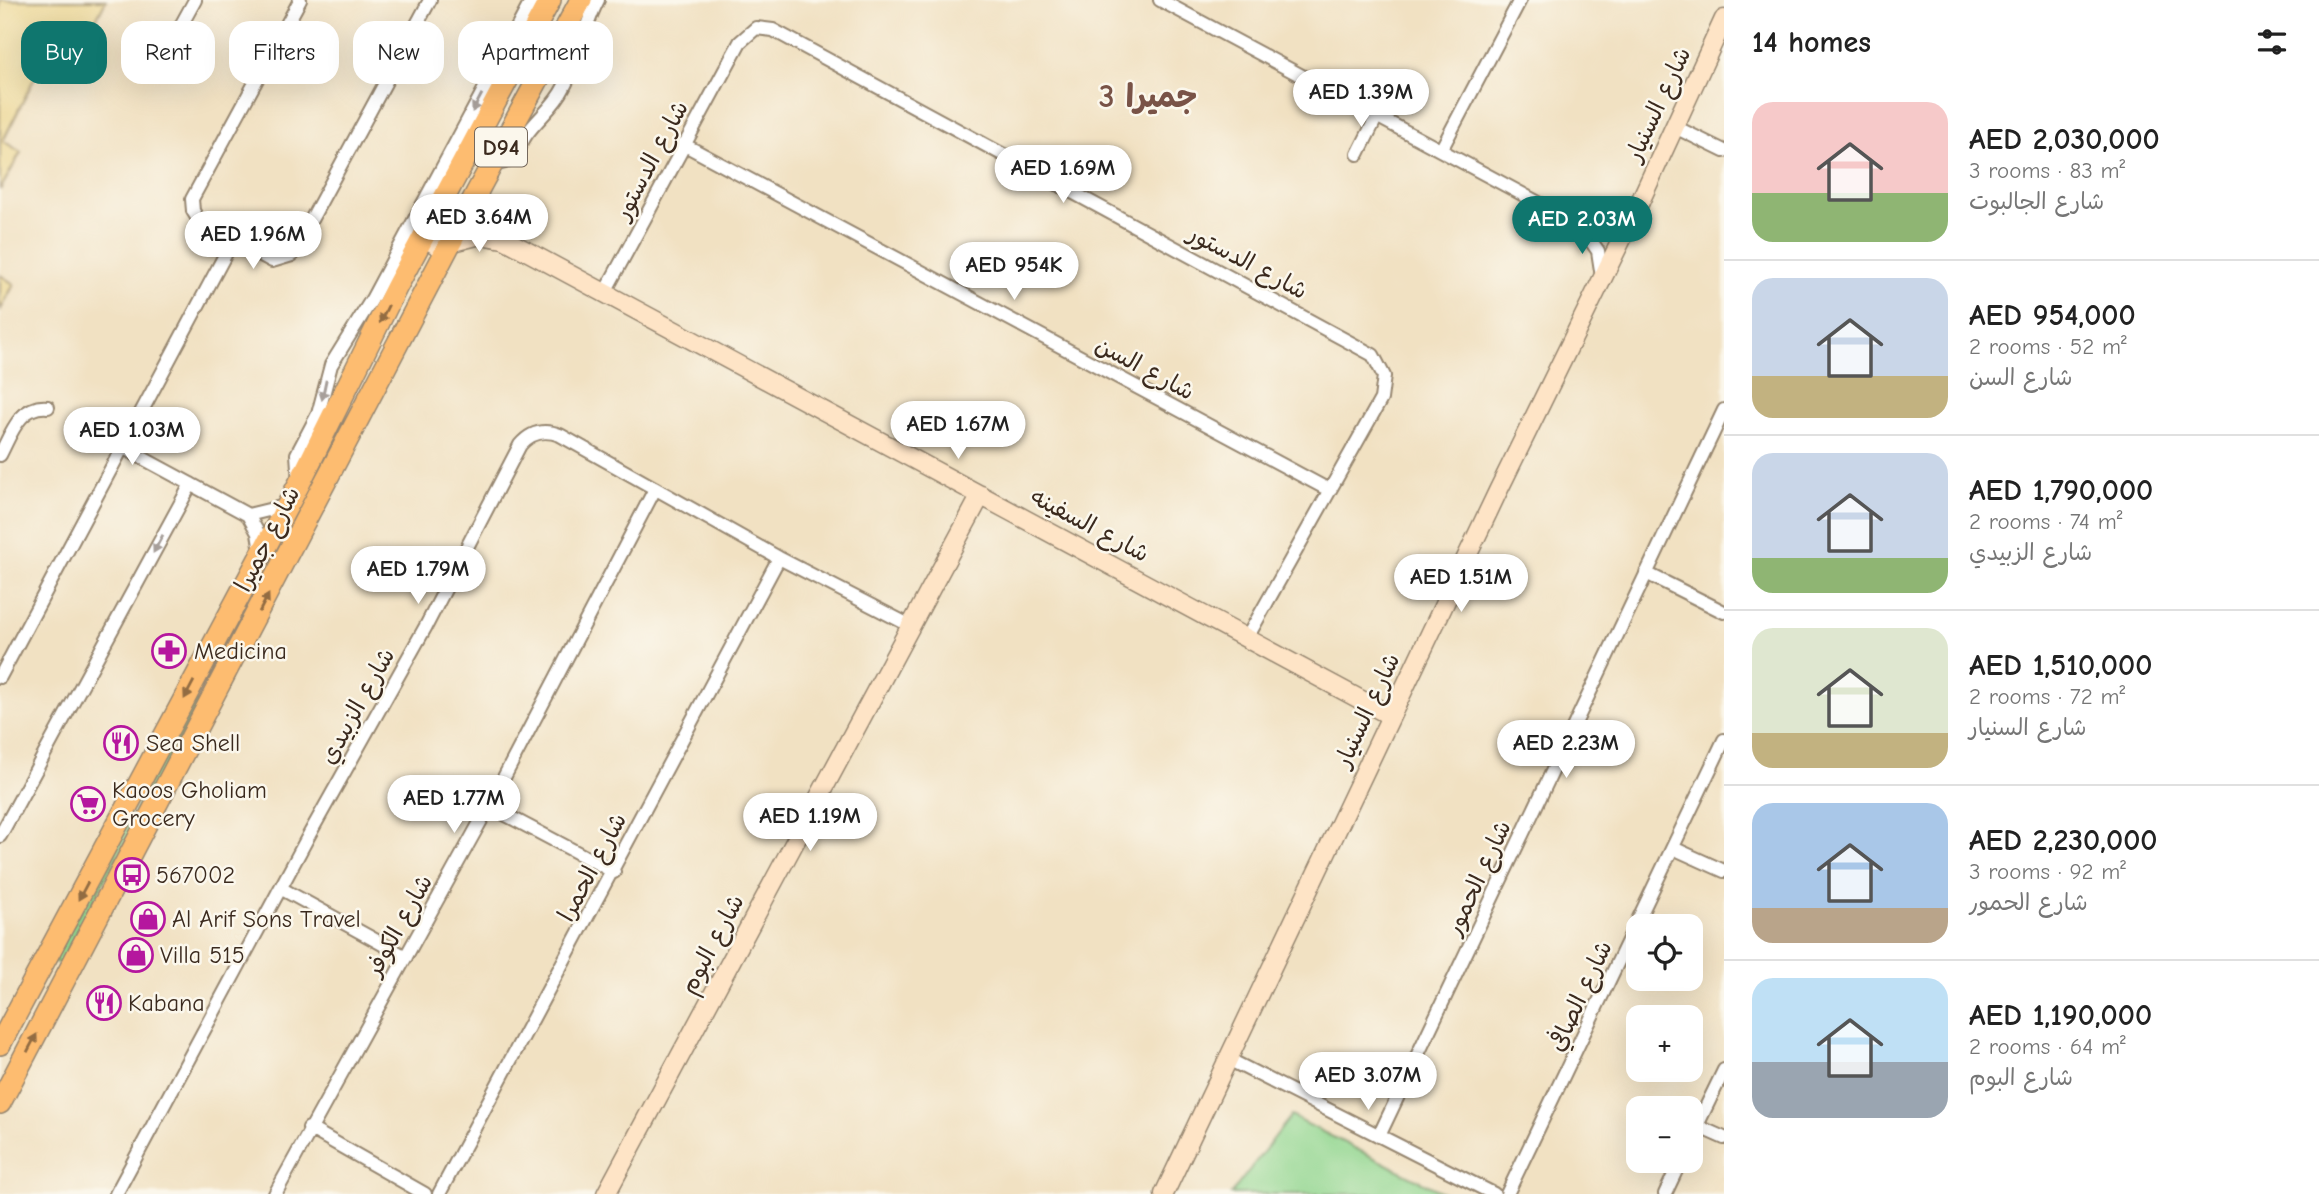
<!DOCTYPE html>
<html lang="en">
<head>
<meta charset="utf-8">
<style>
  :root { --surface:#fff; --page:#f6f6f6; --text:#222; --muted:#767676; --line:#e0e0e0; --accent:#0f766e }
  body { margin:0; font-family:"Comic Neue","Playpen Sans Arabic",sans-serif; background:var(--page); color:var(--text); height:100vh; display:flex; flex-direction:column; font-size:26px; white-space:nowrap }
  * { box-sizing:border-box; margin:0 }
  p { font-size:23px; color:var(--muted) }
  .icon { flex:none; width:38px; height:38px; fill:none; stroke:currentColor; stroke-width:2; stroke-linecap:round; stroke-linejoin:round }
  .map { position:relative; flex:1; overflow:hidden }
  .side { display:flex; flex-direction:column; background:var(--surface); width:595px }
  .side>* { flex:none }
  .banner { position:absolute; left:21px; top:21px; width:665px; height:63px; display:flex; gap:14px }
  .fabs { position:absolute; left:1626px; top:914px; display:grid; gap:14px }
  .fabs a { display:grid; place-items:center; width:77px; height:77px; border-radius:14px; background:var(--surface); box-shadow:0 7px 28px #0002; font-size:35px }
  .price { position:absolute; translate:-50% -60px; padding:0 16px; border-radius:24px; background:#fff; color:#222; font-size:23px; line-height:46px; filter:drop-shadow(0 2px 4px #0008) }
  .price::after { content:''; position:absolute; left:50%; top:42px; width:21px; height:16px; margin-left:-10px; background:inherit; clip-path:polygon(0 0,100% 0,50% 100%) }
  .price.current { background:var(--accent); color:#fff }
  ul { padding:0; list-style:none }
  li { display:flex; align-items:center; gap:21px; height:175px; padding:0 28px }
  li+li { border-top:2px solid var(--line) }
  li span { display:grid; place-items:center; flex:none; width:196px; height:140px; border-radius:21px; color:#555 }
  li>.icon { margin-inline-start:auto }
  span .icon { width:84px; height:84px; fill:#fffc; stroke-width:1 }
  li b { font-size:30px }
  h2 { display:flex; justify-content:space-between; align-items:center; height:84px; padding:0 28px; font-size:30px }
  .chip { padding:0 24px; border-radius:21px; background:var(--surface); box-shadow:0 7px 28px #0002; font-size:24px; line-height:63px }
  .chip.current { background:var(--accent); color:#fff }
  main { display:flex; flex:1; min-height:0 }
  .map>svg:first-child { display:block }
</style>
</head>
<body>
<main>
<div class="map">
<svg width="1724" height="1194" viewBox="0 0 1724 1194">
  <rect width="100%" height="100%" fill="#fbf7ec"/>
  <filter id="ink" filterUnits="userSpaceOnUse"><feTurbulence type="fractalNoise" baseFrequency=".0143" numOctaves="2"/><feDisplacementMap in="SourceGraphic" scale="14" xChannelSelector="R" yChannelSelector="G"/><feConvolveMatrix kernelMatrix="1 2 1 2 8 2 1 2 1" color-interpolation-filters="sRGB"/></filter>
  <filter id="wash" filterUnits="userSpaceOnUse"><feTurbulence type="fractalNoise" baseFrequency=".00686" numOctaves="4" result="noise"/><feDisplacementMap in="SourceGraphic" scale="28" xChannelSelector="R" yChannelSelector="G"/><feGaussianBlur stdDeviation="1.57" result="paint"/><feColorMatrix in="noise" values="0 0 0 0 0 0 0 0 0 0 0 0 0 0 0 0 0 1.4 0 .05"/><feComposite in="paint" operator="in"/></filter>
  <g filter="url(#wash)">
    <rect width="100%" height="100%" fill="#f1e1c2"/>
    <path fill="#91d68f" stroke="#668056" stroke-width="2" d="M193,700l6,3 -139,261 -7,-3z
      M1291,1116l155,78h-215z"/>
    <path fill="#eeda9e" stroke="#94825e" stroke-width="2" d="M0,0h106l-31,60 -25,-13 -47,94 18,11 -21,38z
      M0,275l14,9 -14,27z"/>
  </g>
  <g filter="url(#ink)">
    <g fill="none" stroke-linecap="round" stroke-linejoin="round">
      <g stroke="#968670" stroke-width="16">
        <path id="street" d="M300,0l-108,199 1,12 7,11 72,39 20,-6 138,-255
          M1160,0l420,225 18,26 4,26
          M167,51l28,-51
          M1675,127l49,24
          M683,144l646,346
          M1441,150l79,-150
          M1358,154l18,-36
          M492,164c22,1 24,-14 34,-29 12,-17 29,-29 38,-48 15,-28 19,-59 34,-87
          M1580,225h32l20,-10
          M605,292l135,-250 16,-14 17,2 600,325 11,21 -3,23 -133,237
          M124,448l124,67 10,18 3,19
          M0,455c11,-21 20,-51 48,-48
          M299,483l-2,-29 21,-40 13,-49 41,-66 160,-299
          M248,515l37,-9
          M1646,573l78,39
          M0,677l233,-437
          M489,806l125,66
          M0,836l191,-352
          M1673,848l51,23
          M282,889l124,68
          M1228,1059l266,135
          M1697,1126l27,12
          M309,1128l116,66
          M1379,1136l345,-726
          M1690,1140l34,-70
          M116,1194l193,-359 117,-209 94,-181c11,-13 24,-16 40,-10l219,123 132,68
          M275,1194l214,-388 166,-317
          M439,1194l340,-636
          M1507,1194l217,-454
          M1665,1194l16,-34"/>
      </g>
      <g stroke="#968670" stroke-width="21">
        <path id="secondary" d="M477,192l10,29 19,19 885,476
          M426,231l4,10 8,5 42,-11 23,4
          M606,1194l375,-699
          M1164,1194l334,-703 140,-285 86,-187"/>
      </g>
      <g stroke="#968670" stroke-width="24">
        <path id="primary" d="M0,1044l299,-560 98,-198 153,-286
          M0,1103l477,-911 104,-192"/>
      </g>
      <use href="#street" stroke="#fff" stroke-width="12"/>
      <use href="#secondary" stroke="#fee4c6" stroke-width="18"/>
      <use href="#primary" stroke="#fdbc70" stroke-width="21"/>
    </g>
    <defs><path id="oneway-solid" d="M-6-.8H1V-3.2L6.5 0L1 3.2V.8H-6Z" transform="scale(1.75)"/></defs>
    <g fill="#a79f9a">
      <use href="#oneway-solid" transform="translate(477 103) rotate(118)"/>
      <use href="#oneway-solid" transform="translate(324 390) rotate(102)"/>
      <use href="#oneway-solid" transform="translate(158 544) rotate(118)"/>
    </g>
    <g fill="#926c43">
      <use href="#oneway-solid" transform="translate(384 314) rotate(116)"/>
      <use href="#oneway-solid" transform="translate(264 603) rotate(-62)"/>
      <use href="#oneway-solid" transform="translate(189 690) rotate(118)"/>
      <use href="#oneway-solid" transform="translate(83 891) rotate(118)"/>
      <use href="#oneway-solid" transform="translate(32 1043) rotate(-62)"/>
    </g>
  </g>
  <defs>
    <g id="pharmacy-ring" transform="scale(1.75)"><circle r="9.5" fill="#fbf7ec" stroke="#b5179e" stroke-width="1.5"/><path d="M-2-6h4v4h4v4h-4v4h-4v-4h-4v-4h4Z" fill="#b5179e"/></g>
    <g id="restaurant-ring" transform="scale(1.75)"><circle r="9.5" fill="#fbf7ec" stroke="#b5179e" stroke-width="1.5"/><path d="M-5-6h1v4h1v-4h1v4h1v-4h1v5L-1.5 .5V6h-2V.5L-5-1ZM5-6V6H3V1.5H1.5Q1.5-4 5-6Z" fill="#b5179e"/></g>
    <g id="supermarket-ring" transform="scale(1.75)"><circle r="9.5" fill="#fbf7ec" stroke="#b5179e" stroke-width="1.5"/><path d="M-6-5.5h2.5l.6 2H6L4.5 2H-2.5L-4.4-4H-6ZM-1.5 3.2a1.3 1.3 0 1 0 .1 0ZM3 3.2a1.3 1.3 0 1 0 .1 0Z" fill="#b5179e"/></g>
    <g id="bus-ring" transform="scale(1.75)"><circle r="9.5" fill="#fbf7ec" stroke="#b5179e" stroke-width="1.5"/><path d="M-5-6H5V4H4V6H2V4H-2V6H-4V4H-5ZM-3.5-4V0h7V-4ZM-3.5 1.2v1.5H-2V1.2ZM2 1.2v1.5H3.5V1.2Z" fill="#b5179e"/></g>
    <g id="shop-ring" transform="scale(1.75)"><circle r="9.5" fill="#fbf7ec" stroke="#b5179e" stroke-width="1.5"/><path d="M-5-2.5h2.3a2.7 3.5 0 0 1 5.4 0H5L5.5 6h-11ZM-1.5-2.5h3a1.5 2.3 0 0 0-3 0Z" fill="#b5179e"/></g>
  </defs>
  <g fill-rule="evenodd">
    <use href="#pharmacy-ring" x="169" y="651"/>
    <use href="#restaurant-ring" x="121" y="743"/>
    <use href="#supermarket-ring" x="88" y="804"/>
    <use href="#bus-ring" x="132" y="875"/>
    <use href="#shop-ring" x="148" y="919"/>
    <use href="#shop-ring" x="136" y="955"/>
    <use href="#restaurant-ring" x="104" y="1003"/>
  </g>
  <g text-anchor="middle" stroke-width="5" stroke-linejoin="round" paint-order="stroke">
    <rect fill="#fbf7ec" stroke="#75685c" stroke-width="2" x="475" y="127.5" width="52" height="39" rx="5"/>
    <g font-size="23" font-weight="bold" fill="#3b2a1e">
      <text x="501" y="155">D94</text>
    </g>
    <g font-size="24" fill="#3b2a1e" stroke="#fbf7ec">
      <text transform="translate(1658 104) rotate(-65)" y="8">شارع السنيار</text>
      <text transform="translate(651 160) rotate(-62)" y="8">شارع الدستور</text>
      <text transform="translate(1248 262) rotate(28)" y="8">شارع الدستور</text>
      <text transform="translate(1145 368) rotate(28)" y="8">شارع السن</text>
      <text transform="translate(1090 525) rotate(28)" y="8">شارع السفينه</text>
      <text transform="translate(267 539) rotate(-63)" y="8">شارع جميرا</text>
      <text transform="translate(357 706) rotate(-61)" y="8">شارع الزبيدي</text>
      <text transform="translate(1367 710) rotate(-65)" y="8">شارع السنيار</text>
      <text transform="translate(592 867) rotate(-62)" y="8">شارع الحمرا</text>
      <text transform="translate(1478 878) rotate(-65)" y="8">شارع الحمور</text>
      <text transform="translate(399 925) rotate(-61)" y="8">شارع الكوفر</text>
      <text transform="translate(712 944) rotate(-62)" y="8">شارع البوم</text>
      <text transform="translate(1580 996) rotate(-65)" y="8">شارع الصافي</text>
    </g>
    <g font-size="24" fill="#3b2a1e" stroke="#fbf7ec" text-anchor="start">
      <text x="194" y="659">Medicina</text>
      <text x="146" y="751">Sea Shell</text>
      <text x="112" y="798">Kaoos Gholiam<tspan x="112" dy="28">Grocery</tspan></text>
      <text x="156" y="883">567002</text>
      <text x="172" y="927">Al Arif Sons Travel</text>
      <text x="160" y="963">Villa 515</text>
      <text x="128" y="1011">Kabana</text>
    </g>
    <g font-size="32" font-weight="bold" fill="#795347" stroke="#fbf7ec">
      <text x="1148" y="107">جميرا 3</text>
    </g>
  </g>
</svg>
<div class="fabs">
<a><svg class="icon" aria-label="locate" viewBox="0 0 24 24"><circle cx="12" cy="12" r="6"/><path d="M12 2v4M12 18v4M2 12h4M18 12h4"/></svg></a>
<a>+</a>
<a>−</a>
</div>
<b class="price" style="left:1361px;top:129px">AED 1.39M</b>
<b class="price" style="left:1063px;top:205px">AED 1.69M</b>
<b class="price" style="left:479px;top:254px">AED 3.64M</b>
<b class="price current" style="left:1582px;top:256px">AED 2.03M</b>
<b class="price" style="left:253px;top:271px">AED 1.96M</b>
<b class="price" style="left:1014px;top:302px">AED 954K</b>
<b class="price" style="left:958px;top:461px">AED 1.67M</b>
<b class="price" style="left:132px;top:467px">AED 1.03M</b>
<b class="price" style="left:418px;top:606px">AED 1.79M</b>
<b class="price" style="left:1461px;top:614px">AED 1.51M</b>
<b class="price" style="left:1566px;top:780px">AED 2.23M</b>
<b class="price" style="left:454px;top:835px">AED 1.77M</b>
<b class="price" style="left:810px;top:853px">AED 1.19M</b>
<b class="price" style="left:1368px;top:1112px">AED 3.07M</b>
<div class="banner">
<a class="chip current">Buy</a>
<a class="chip">Rent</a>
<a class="chip">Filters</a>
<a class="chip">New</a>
<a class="chip">Apartment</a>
</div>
</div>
<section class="side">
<h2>14 homes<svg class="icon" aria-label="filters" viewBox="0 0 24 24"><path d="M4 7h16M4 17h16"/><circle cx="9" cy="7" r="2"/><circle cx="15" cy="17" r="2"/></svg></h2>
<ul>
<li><span style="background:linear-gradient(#f6c9c9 65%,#8fb573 0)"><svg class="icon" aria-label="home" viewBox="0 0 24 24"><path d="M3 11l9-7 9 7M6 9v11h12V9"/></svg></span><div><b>AED 2,030,000</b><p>3 rooms · 83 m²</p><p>شارع الجالبوت</p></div></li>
<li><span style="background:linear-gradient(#c9d6e8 70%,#c2b280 0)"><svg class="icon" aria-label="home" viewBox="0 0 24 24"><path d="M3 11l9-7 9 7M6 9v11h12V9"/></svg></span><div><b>AED 954,000</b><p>2 rooms · 52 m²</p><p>شارع السن</p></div></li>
<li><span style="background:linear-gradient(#c9d6e8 75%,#8fb573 0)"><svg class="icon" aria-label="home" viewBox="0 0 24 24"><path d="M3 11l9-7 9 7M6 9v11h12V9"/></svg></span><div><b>AED 1,790,000</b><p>2 rooms · 74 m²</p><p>شارع الزبيدي</p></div></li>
<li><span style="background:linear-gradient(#dfe7d0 75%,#c2b280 0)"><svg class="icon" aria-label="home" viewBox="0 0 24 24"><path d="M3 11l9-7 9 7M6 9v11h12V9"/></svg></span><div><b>AED 1,510,000</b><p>2 rooms · 72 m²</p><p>شارع السنيار</p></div></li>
<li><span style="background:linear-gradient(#a9c7e8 75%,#b9a48a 0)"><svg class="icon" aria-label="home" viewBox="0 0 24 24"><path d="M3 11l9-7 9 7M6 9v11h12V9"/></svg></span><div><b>AED 2,230,000</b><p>3 rooms · 92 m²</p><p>شارع الحمور</p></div></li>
<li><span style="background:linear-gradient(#bfe0f5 60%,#9aa5b1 0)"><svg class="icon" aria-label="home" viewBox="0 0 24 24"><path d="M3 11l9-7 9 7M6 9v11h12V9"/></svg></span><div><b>AED 1,190,000</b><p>2 rooms · 64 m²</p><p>شارع البوم</p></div></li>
</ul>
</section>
</main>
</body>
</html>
